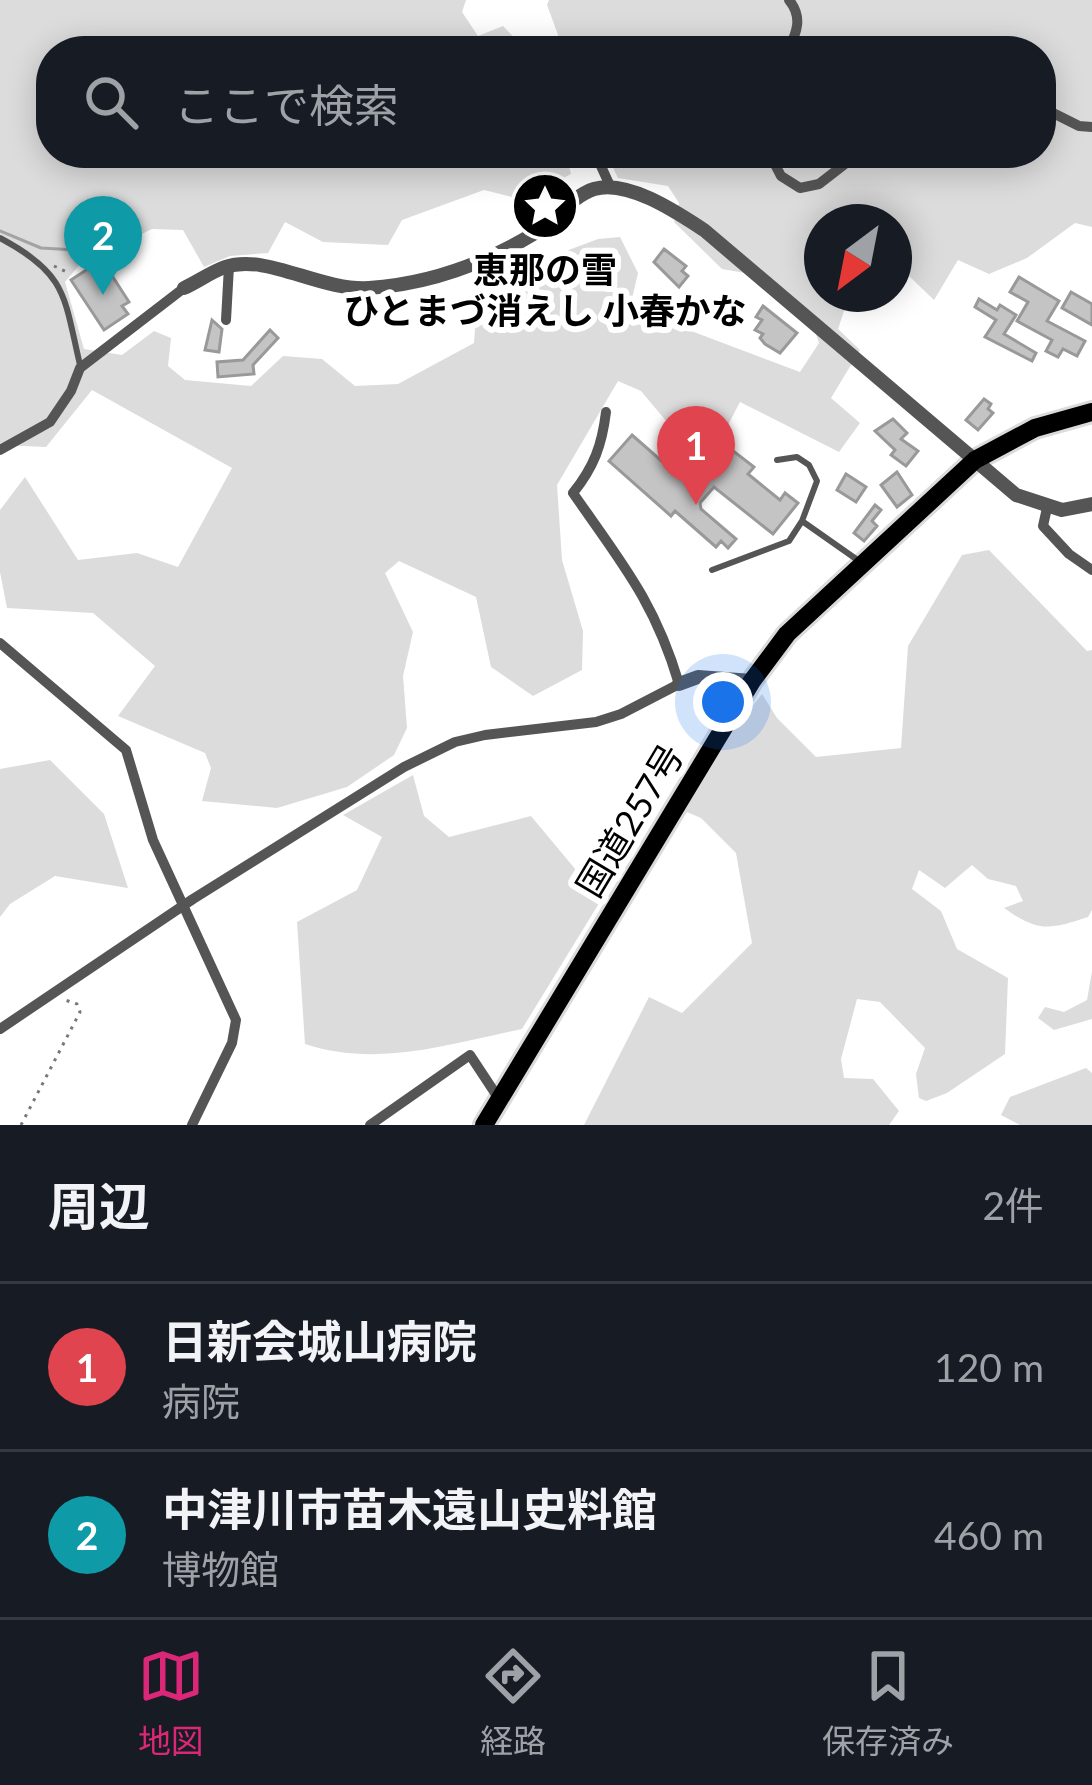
<!DOCTYPE html>
<html lang="ja">
<meta charset="utf-8">
<style>
body{margin:0;font-family:Lato,"Noto Sans JP",sans-serif;background:#242831;color:#f1f3f6}
.compass{position:absolute;left:804px;top:204px;width:108px;height:108px;border-radius:50%;background:#171b24;box-shadow:0 6px 30px #0003;rotate:212deg}
.you{position:absolute;left:723px;top:702px;width:42px;height:42px;margin:-30px;border:9px solid #fff;border-radius:50%;background:#1a73e8;box-shadow:0 0 0 18px #1a73e833}
.badge{display:grid;place-items:center;width:78px;height:78px;border-radius:50%;background:#db2777;color:#fff;font-size:39px;font-weight:700}
.pin{position:absolute;translate:-50% -99px;filter:drop-shadow(0 3px 6px #0008)}
.pin::after{content:'';position:absolute;top:63px;width:42px;height:36px;background:inherit;clip-path:polygon(0 0,100% 0,50% 100%)}
.list{margin:0;padding:0;list-style:none}
h2{display:flex;justify-content:space-between;align-items:center;height:156px;margin:0;padding:0 48px;font-size:51px}
h2 small{font-size:39px;font-weight:400;color:#9ea1a6}
.list li{display:grid;grid-template-columns:78px 1fr auto;gap:36px;align-items:center;box-sizing:border-box;height:168px;padding:0 48px;border-top:3px solid #363941}
.list b{display:block;font-size:45px;white-space:nowrap}
.list p{margin:0;font-size:39px;white-space:nowrap;color:#9ea1a6}
.list em{font-size:39px;font-style:normal;color:#9ea1a6}
.icon{flex:none;width:66px;height:66px;fill:none;stroke:currentColor;stroke-width:2;stroke-linecap:round;stroke-linejoin:round}
.map{position:relative;flex:none;width:1092px;height:1125px;overflow:hidden}
.search{position:absolute;background:#171b24;box-shadow:0 6px 30px #0003;left:36px;right:36px;top:36px;height:132px;display:flex;align-items:center;gap:30px;box-sizing:border-box;padding:0 42px;border-radius:48px;color:#9ea1a6;font-size:45px}
.sheet{height:492px;background:#171b24}
nav{display:flex;justify-content:space-around;align-items:center;box-sizing:border-box;height:168px;border-top:3px solid #363941;background:#171b24;font-size:33px;color:#9ea1a6}
nav a{display:grid;justify-items:center;gap:6px}
nav .on{color:#db2777}
.map>svg:first-child{display:block}
.green{fill:#dcdcdc}
.lines{fill:none;stroke-linecap:round;stroke-linejoin:round}
.stream{stroke:#a3a3a3;stroke-width:3}
.building{fill:#c4c4c4;stroke:#999;stroke-width:3}
.trunk-casing{stroke:#dbdbdb;stroke-width:24}
.path{stroke:#777;stroke-width:3;stroke-dasharray:3 6;stroke-linecap:butt}
.service{stroke:#555;stroke-width:6}
.minor{stroke:#555;stroke-width:10}
.tertiary{stroke:#555;stroke-width:14}
.trunk{stroke:#000;stroke-width:18}
.labels{text-anchor:middle;dominant-baseline:central;stroke-width:12;stroke-linejoin:round;paint-order:stroke}
.poi-label{font-size:36px;font-weight:bold;fill:#000;stroke:#fff}
.street-label{font-size:36px;fill:#000;stroke:#fff}
</style>
<div class="map">
<svg width="1092" height="1125" viewBox="0 0 1092 1125">
<rect width="100%" height="100%" fill="#fff"/>
<path class="green" d="M0 0H466L462 12 478 36 503 26 527 51H51V153H530L569 166 571 174 524 200 484 190 402 220 388 245 323 242 285 222 268 253 230 256 204 267 183 230 152 229 81 263 65 282 84 349 122 355 154 331 171 338 168 366 185 380 251 386 283 356 322 359 355 386 398 384 474 343 478 284 598 239 620 237 638 273 631 303 686 329 800 372 819 343 808 310 769 277 722 269 674 222 679 203 668 186 618 178 606 153H1041V51H620L617 47 564 51 547 5 549 0H1092V227L1075 223 1027 258 989 274 958 260 934 300 908 275 894 274V222H822V294H864L844 311 838 329 860 350 831 398 860 423 839 452 740 402 728 425 672 428 641 391 618 381 557 485 562 560 583 631 582 670 533 696 491 667 476 597 399 561 385 573 413 632 403 676 407 728 394 755 347 787 277 808 202 801 211 768 205 753 118 716 155 666 93 613 7 608 0 572V510L25 477 78 560 137 553 178 567 232 468 92 390 46 447 0 445Z
M989 550 1087 651 1092 650V910L1088 917C1049 930 1038 932 1004 908L1023 901 1016 886 988 879 972 865 945 888 919 870 912 889 941 911 957 949 1008 978 1005 1054 947 1093 926 1101 919 1098 916 1074 925 1048 880 1002 857 999 841 1059 844 1078 873 1079 899 1111 889 1125H584L649 997 682 1013 752 943 736 853 701 818 682 810 721 745 762 694 777 718 816 757 901 748 908 646 962 555Z
M50 760 104 814 128 888 55 876 10 904 0 917V769Z
M413 775 424 816 449 837 531 816 601 900 522 1029C449 1044 378 1068 305 1044L297 922 357 890 382 837 343 815Z
M1092 971V1019L1054 1030 1038 1018 1045 1007 1064 1012 1087 1000Z
M1086 1068 1092 1073V1125H1020L1001 1115 1010 1097Z"/>
<g class="lines">
<path class="stream" d="M0 231 41 248 93 251"/>
</g>
<path class="building" d="M664 249 686 266 682 271 688 276 679 287 654 262Z
M94 265 100 273 107 268 129 302 122 306 128 314 104 330 71 280Z
M1019 277 1059 301 1047 321 1085 341 1077 356 1063 349 1058 357 1046 351 1052 340 1017 321 1028 302 1010 292Z
M1071 292 1092 304V325L1062 308Z
M979 299 997 310 1000 305 1016 315 1004 334 1036 353 1032 361 985 337 996 320 975 307Z
M763 306 797 333 780 353 765 344 760 338 763 334 755 330 762 320 756 317Z
M212 320 222 329 219 352 205 350Z
M270 330 278 338 253 365 254 374 218 377 217 362 243 360Z
M984 399 991 404 988 409 993 413 978 430 966 420Z
M893 419 907 433 901 439 918 451 906 466 891 455 895 450 875 431Z
M632 435 673 471 696 441 722 462 732 450 754 467 748 474 780 500 785 493 798 503 773 534 714 487 700 503 701 509 736 539 728 548 721 541 716 547 675 511 671 516 609 461Z
M897 472 912 495 897 507 881 485Z
M846 474 866 487 856 502 837 490Z
M875 505 881 510 872 521 877 526 864 541 854 533Z"/>
<g class="lines">
<g class="trunk-casing">
<path id="trunk" d="M484 1125 752 681 787 634 975 460 1035 428 1092 412"/>
</g>
<path class="path" d="M54 266 67 272
M21 1125 80 1012 77 1004 65 1000"/>
<path class="service" d="M0 238C68 274 64 297 80 365
M777 460 797 457 809 465 817 481 802 521
M712 570 789 541 802 521 859 561"/>
<path class="minor" d="M788 51C797 32 803 17 789 0
M1041 107 1079 126 1092 127
M595 153 611 188
M769 153 781 176 800 188 819 184 859 153
M226 320 229 266
M0 450 50 422 71 391 80 368 184 288
M1047 508 1043 526 1069 554 1092 570
M0 643 126 750 153 840 236 1020 232 1043 192 1125
M0 1029 193 899 404 767 455 742 485 735 596 722 621 714 679 684C655 602 621 562 573 493 594 467 602 445 606 412
M370 1125 470 1055 499 1099"/>
<path class="tertiary" d="M184 288C197 282 211 272 225 267 267 253 319 291 369 288 429 284 484 264 535 233 555 221 572 196 594 189 628 179 678 213 704 230L1016 495 1062 510 1092 504
M679 684 698 677 752 681"/>
<use href="#trunk" class="trunk"/>
</g>
<defs>
<g id="sight-disc" transform="scale(3.45)"><circle r="9.5" fill="#000" stroke="#fff"/><path d="M0-6L1.8-2.2L6-1.7L2.9 1.2L3.7 5.4L0 3.3L-3.7 5.4L-2.9 1.2L-6-1.7L-1.8-2.2Z" fill="#fff"/></g>
</defs>
<g fill-rule="evenodd">
<use href="#sight-disc" x="545" y="206"/>
</g>
<g class="labels">
<g class="poi-label">
<text x="545" y="269">恵那の雪<tspan x="545" dy="41">ひとまづ消えし 小春かな</tspan></text>
</g>
<g class="street-label">
<text transform="translate(629 820) rotate(-59)">国道257号</text>
</g>
</g>
</svg>
<svg class="compass" viewBox="-18 -18 36 36"><path d="M0-13l5 13h-10z" fill="#e53935"/><path d="M0 13l5-13h-10z" fill="#9ea1a6"/></svg>
<div class="you"></div>
<div class="pin badge" style="left:696px;top:505px;background:#e0444e">1</div>
<div class="pin badge" style="left:103px;top:295px;background:#0f9aa8">2</div>
<div class="search"><svg class="icon" aria-label="search" viewBox="0 0 24 24"><circle cx="10" cy="10" r="6"/><path d="M15 15l6 6"/></svg>ここで検索</div>
</div>
<section class="sheet">
<h2>周辺<small>2件</small></h2>
<ul class="list">
<li><span class="badge" style="background:#e0444e">1</span><div><b>日新会城山病院</b><p>病院</p></div><em>120 m</em></li>
<li><span class="badge" style="background:#0f9aa8">2</span><div><b>中津川市苗木遠山史料館</b><p>博物館</p></div><em>460 m</em></li>
</ul>
</section>
<nav>
<a class="on"><svg class="icon" aria-label="map" viewBox="0 0 24 24"><path d="M3 6l6-2 6 2 6-2v14l-6 2-6-2-6 2zM9 4v14M15 6v14"/></svg>地図</a>
<a><svg class="icon" aria-label="directions" viewBox="0 0 24 24"><path d="M12 3l9 9-9 9-9-9zM9 14v-3h6M13 9l2 2-2 2"/></svg>経路</a>
<a><svg class="icon" aria-label="saved" viewBox="0 0 24 24"><path d="M7 4h10v16l-5-4-5 4z"/></svg>保存済み</a>
</nav>
